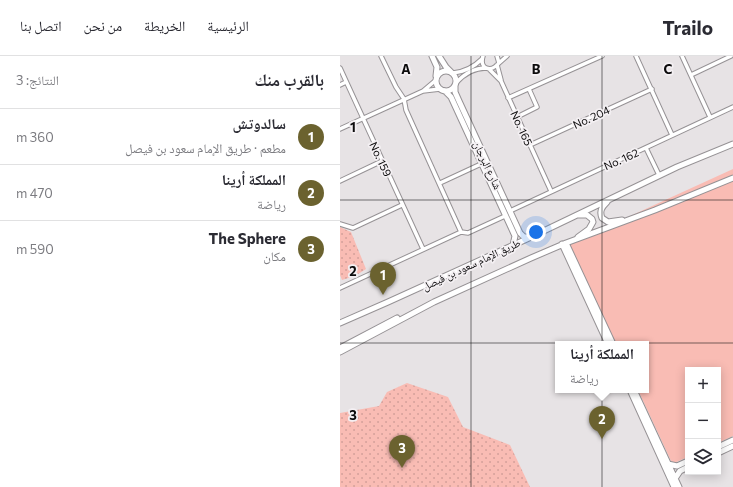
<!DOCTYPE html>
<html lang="ar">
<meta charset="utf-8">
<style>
body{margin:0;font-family:Commissioner,"Noto Naskh Arabic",sans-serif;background:#f2f2f3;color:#2b2b33;direction:rtl}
.controls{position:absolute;right:12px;bottom:12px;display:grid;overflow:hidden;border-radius:0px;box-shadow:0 2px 10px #0003}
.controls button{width:36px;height:36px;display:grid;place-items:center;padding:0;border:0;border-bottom:1px solid #e1e1e2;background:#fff;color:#2b2b33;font:20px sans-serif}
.you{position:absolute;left:196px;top:176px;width:14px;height:14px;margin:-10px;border:3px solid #fff;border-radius:50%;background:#1a73e8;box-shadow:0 0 0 6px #1a73e833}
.badge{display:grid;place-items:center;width:26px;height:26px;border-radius:50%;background:#6b622f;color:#fff;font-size:13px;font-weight:700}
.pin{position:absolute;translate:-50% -33px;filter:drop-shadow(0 1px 2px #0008)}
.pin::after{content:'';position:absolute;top:21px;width:14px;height:12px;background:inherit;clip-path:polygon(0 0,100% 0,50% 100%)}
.popup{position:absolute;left:215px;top:285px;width:94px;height:52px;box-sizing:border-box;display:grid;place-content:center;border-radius:0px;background:#fff;filter:drop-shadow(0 1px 3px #0005);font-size:13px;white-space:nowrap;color:#7c7c81}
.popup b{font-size:15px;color:#2b2b33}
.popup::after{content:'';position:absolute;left:50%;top:100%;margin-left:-8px;border:8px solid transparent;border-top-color:#fff}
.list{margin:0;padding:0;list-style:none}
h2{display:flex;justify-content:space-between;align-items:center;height:52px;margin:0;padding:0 16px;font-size:17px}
h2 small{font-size:13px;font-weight:400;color:#7c7c81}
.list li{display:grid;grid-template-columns:26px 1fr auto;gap:12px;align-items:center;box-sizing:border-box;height:56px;padding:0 16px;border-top:1px solid #e1e1e2}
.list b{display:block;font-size:15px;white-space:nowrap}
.list p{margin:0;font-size:13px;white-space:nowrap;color:#7c7c81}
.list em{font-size:13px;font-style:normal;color:#7c7c81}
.icon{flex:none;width:22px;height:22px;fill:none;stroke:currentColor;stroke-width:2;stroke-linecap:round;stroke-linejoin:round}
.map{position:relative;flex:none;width:393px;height:431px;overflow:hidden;direction:ltr}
header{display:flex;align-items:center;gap:24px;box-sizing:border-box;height:56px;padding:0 20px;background:#fff;border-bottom:1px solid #e1e1e2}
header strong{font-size:19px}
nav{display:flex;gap:22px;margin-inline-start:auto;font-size:14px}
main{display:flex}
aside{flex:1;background:#fff}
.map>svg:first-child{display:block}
.grass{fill:#f9bcb4}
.park{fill:url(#park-dots)}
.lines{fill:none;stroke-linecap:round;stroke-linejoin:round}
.street-casing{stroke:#969295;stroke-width:5.5}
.secondary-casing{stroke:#969295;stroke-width:7}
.street{stroke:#fff;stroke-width:3.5}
.secondary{stroke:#fff;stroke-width:5}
.grid{fill:none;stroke:#0c0b0c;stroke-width:1;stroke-opacity:0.55}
.labels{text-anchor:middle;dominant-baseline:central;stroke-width:3.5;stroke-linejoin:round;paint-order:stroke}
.street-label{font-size:11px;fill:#0c0b0c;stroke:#f4f0f3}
.grid-label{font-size:13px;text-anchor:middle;font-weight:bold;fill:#0c0b0c;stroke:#f4f0f3;stroke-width:3.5;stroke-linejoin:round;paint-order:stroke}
</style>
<header>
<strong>Trailo</strong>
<nav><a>الرئيسية</a><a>الخريطة</a><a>من نحن</a><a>اتصل بنا</a></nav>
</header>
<main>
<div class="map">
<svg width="393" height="431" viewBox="0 0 393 431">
<defs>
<pattern id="park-dots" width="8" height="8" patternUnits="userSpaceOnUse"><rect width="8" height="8" fill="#f9bcb4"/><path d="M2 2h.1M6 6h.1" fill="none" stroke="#d4a09a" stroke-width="1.8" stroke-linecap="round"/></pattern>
</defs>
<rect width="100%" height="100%" fill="#e7e3e5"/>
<path class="grass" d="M393 113V380L378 387V314H348V401L334 407 331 405 298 334H306V288H276L229 188Z"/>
<path class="park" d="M0 171 11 176 26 213 15 220 2 224 0 219Z
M67 327 108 341 123 371 170 389 190 431H0V357L39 350 47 336Z"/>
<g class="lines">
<g class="street-casing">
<path id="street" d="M41 0 56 31 64 43 66 54 121 176
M143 0C139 13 151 17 159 7L157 0
M296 0 332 79
M342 0 370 61
M159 7 167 0
M157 9 161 24
M0 12 83 193
M149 13 161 25 211 135
M113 17C124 16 134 11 142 3
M351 19 391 0
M96 24 83 35 100 33
M116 27C124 18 135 12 146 12
M0 29 6 26
M168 42 262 0
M177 61 197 51 189 33
M0 73 83 35
M190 89 312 33
M306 92 319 119
M0 125 42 105
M100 127 141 108
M170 155 393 51
M0 168 13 172 62 149
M0 232 121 176 128 177 165 160"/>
</g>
<g class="secondary-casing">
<path id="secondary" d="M92 0 97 11 96 20
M99 0 106 11 111 16
M96 25a10 10 0 1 1 20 0a10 10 0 1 1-20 0Z
M115 29V36L119 45 180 177 184 181H188
M105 35 111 41 175 180 173 189
M267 146C262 151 259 155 262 162L268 166 282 164
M238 181 249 173 253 166 252 163 247 159H239
M226 187 273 288
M222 188 268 288
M0 267 48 246 189 182 337 111 393 88
M0 292 57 262
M0 296 94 246 191 202 226 187 315 154 393 122
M290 334 334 431
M294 334 339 431
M378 391 393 384
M378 397 393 390
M328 408 337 410 348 405
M334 424 340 415 348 411"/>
</g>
<use href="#street" class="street"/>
<use href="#secondary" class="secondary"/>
</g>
<path class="grid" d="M131 0V431M262 0V431M0 144H393M0 287H393"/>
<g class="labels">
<g class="street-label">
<text transform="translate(251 61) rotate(-25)">No. 204</text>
<text transform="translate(182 72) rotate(65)">No. 165</text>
<text transform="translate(41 103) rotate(65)">No. 159</text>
<text transform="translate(281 103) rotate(-24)">No. 162</text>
<text transform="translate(148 109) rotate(65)">شارع البرجان</text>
<text transform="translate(131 208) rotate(-25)">طريق الإمام سعود بن فيصل</text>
</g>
</g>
<g class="grid-label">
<text x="66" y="18">A</text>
<text x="196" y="18">B</text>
<text x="328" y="18">C</text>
<text x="13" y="76">1</text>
<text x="13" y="220">2</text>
<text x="13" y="364">3</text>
</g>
</svg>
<div class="controls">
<button>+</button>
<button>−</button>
<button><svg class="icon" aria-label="layers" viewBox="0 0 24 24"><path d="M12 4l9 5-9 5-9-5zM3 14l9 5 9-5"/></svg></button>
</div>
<div class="you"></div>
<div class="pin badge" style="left:43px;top:239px">1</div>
<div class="pin badge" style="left:262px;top:383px">2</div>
<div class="popup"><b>المملكة أرينا</b>رياضة</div>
<div class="pin badge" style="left:62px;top:412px">3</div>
</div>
<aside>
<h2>بالقرب منك<small>النتائج: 3</small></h2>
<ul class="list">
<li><span class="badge">1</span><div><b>سالدوتش</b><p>مطعم · طريق الإمام سعود بن فيصل</p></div><em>360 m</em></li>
<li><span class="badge">2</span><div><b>المملكة أرينا</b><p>رياضة</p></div><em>470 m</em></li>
<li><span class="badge">3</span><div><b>The Sphere</b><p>مكان</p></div><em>590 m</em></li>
</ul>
</aside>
</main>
